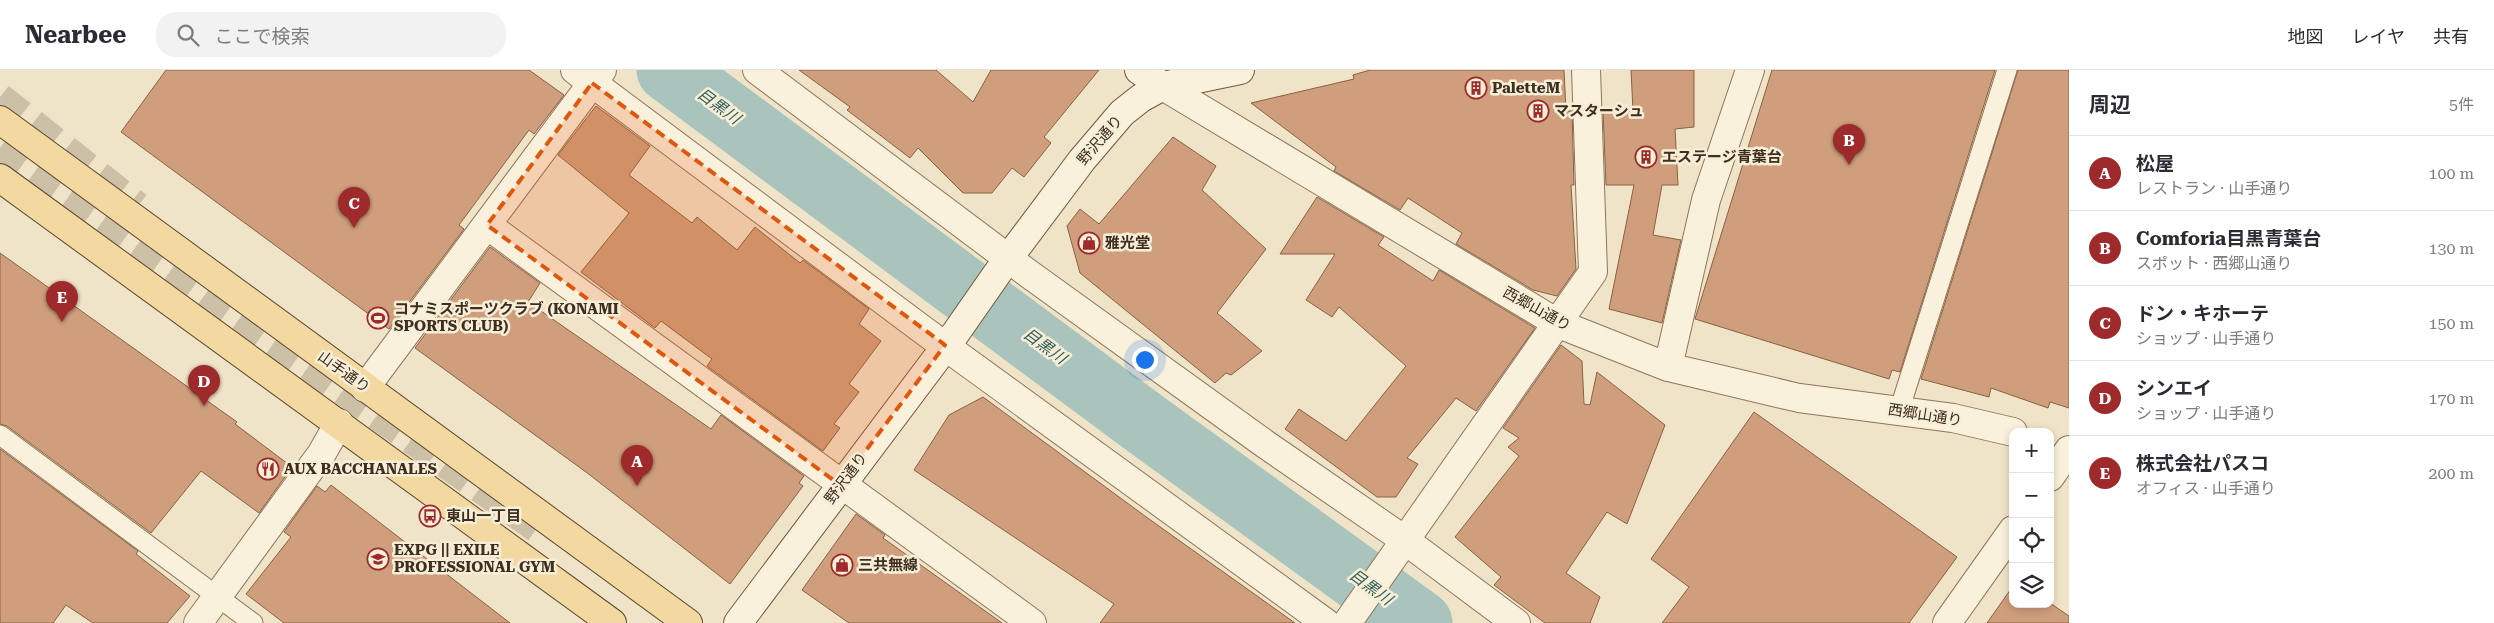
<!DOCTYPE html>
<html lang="ja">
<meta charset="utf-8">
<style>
body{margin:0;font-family:"Roboto Serif","Noto Sans JP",serif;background:#f2f2f3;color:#2b2b33}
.controls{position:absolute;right:15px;bottom:15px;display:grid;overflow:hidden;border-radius:10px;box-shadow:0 2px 8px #0003}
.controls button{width:45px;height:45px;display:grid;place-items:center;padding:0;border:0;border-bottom:1px solid #e1e1e2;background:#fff;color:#2b2b33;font:25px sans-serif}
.you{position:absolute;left:1144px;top:289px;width:18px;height:18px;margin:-12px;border:4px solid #fff;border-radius:50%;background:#1a73e8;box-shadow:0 0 0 8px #1a73e833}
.badge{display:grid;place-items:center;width:32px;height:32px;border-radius:50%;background:#9e2a2b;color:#fff;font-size:16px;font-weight:700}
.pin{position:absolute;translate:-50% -41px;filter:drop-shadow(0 1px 2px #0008)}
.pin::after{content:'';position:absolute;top:26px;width:18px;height:15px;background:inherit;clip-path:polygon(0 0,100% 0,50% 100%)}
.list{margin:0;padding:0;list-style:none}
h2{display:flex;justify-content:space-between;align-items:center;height:65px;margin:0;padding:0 20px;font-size:21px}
h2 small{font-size:16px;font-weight:400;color:#7c7c81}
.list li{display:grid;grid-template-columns:32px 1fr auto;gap:15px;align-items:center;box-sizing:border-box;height:75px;padding:0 20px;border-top:1px solid #e1e1e2}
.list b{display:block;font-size:19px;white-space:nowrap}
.list p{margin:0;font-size:16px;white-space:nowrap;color:#7c7c81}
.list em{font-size:16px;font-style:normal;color:#7c7c81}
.icon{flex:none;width:28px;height:28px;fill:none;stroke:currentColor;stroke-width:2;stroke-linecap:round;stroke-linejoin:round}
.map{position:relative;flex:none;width:2069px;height:553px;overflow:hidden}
header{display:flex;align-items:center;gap:30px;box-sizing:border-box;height:70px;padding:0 25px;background:#fff;border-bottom:1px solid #e1e1e2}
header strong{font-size:24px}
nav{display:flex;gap:28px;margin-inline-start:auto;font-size:18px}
.search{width:350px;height:45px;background:#f2f2f3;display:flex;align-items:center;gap:12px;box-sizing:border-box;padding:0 18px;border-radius:20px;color:#7c7c81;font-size:19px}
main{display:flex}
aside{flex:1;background:#fff}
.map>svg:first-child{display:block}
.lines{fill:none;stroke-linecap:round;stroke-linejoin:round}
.river{stroke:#a9c4bc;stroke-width:65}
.building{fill:#cf9f7d;stroke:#8d5f41}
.highway-tunnel{stroke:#ccc0a6;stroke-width:28;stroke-dasharray:28 14;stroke-linecap:butt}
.lane-casing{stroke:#8d765c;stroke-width:21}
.street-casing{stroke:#8d765c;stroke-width:30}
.secondary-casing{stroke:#6f573f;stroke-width:30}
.primary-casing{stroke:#5b4430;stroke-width:30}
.lane{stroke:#faf1dc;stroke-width:19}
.street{stroke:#faf1dc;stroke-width:28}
.secondary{stroke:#faf1dc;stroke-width:28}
.primary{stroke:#f3d9a0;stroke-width:28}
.marked{fill:#df570d;fill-opacity:0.2;stroke:#df570d;stroke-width:4;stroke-dasharray:10 6;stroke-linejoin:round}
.labels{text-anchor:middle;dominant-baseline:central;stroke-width:5;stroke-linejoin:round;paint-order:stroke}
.poi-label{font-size:15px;font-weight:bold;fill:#3d2e20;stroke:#f7eed8;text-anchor:start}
.street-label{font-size:15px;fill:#3d2e20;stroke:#f7eed8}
.water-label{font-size:16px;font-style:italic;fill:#2f5d5a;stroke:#f7eed8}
</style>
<header>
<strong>Nearbee</strong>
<div class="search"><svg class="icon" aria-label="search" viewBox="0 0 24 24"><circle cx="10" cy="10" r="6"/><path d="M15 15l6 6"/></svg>ここで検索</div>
<nav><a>地図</a><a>レイヤ</a><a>共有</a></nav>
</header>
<main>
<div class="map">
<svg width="2069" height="553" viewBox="0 0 2069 553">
<rect width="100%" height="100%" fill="#f0e4c8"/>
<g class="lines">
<path class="river" d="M669 0 1147 355 1420 553"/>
</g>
<path class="building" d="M166 0H529L564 25 534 64 529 60 459 155 464 159 389 259 121 62Z
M799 0H936L973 32 991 0H1099L1044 67 1051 73 1024 107 1012 98 992 123H963L918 78 910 88 847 40 850 37Z
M1370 0H1564L1566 41H1572L1574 115H1571L1576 199 1557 226 1533 220 1456 174 1462 163 1408 128 1400 140 1334 101 1336 97 1251 33 1354 9 1353 5Z
M1631 0H1694V57L1675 59 1678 115H1662L1653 165 1681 170 1662 253 1609 239 1634 115H1606L1603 41H1633Z
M1772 0H1995L1900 302 1892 300 1889 309 1695 249Z
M2018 0H2069V338L2050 332 2048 338 1991 318 1989 327 1921 309Z
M596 36 650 76 629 105 692 153 697 147 737 180 755 157 800 193 803 190 869 239 859 254 881 271 849 314 859 322 834 354 840 358 823 381 707 296 712 289 661 251 655 258 581 202 629 143 558 85Z
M1173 67 1216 96 1202 120 1266 179 1217 243 1262 281 1231 305 1226 303 1215 313 1080 203 1067 156 1080 139 1099 154Z
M1317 127 1384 167 1378 175 1433 211 1439 200 1535 258 1476 341 1456 328 1407 388 1418 394 1396 427H1377L1285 359 1299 339 1346 371 1406 296 1339 237 1332 247 1306 230 1335 184H1280Z
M490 177 540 213 528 232 711 359 721 345 804 406 799 413 803 416 730 514 586 402 415 278Z
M0 183 237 352 235 354 292 397 259 443 201 401 151 463 7 356 0 354Z
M1561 275 1582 291 1584 334 1590 335 1597 302 1665 355 1627 454 1607 442 1566 503 1600 527 1590 553H1545L1494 515 1501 507 1455 467 1519 386 1508 377 1519 368 1503 358Z
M983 327 1149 449 1295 553H1100L1114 534 914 400 949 345Z
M1754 342 1957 487 1909 553H1662L1689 517 1651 489Z
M0 379 138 481 136 484 190 526 167 553H93L66 535 53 553H0Z
M331 415 510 553H284L246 524 291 467 284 462 317 416 325 422Z
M856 444 885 465 883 468 1002 553H849L802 520Z
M2013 516V534L2050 533 2069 546V553H1987Z"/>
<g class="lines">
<path class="highway-tunnel" d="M0 27 138 136
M0 78 538 460"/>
<g class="lane-casing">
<path id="lane" d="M1899 341 2007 0
M0 365 253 553"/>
</g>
<g class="street-casing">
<path id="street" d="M575 0 923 260 1326 553
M757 0 1029 204 1265 374 1406 471 1516 553
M1163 16 1559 254 1668 297 1799 328 1953 348 2013 362
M487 155 1032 553
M1668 297 1706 130 1750 0
M365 318 602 0
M2050 407 2069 380
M198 553 322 383 339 353
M1347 553 1593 202 1586 0
M1947 553 2013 460"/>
</g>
<g class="secondary-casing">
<path id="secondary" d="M1139 0 1163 16
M738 553 955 264 1001 198 1082 90 1122 43 1141 28 1163 16 1240 0"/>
</g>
<g class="primary-casing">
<path id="primary" d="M0 50 688 553
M0 108 612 553"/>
</g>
<use href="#lane" class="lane"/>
<use href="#street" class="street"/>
<use href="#secondary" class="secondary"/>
<use href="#primary" class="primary"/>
</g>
<path class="marked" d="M592 13 945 275 840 415 487 155Z"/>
<defs>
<g id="building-ring" transform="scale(1.125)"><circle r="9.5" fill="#f7eed8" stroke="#9e2a2b" stroke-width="1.5"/><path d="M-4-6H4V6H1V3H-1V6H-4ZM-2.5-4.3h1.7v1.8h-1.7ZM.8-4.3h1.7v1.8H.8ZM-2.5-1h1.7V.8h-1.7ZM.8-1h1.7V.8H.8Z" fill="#9e2a2b"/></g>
<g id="shop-ring" transform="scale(1.125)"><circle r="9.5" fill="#f7eed8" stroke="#9e2a2b" stroke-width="1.5"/><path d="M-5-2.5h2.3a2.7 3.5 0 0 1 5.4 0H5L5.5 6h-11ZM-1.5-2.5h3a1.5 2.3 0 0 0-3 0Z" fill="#9e2a2b"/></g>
<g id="stadium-ring" transform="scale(1.125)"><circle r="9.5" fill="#f7eed8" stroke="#9e2a2b" stroke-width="1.5"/><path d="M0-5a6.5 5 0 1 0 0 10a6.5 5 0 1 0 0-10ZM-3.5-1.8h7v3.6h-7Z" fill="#9e2a2b"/></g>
<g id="restaurant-ring" transform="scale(1.125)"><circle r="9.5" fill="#f7eed8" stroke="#9e2a2b" stroke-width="1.5"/><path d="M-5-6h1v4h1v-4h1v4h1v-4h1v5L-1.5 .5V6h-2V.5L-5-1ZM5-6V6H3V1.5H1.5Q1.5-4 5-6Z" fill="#9e2a2b"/></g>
<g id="bus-ring" transform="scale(1.125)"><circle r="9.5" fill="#f7eed8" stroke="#9e2a2b" stroke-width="1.5"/><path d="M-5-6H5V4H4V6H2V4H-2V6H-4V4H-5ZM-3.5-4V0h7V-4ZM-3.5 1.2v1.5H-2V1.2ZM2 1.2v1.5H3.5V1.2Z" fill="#9e2a2b"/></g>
<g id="school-ring" transform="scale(1.125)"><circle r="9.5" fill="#f7eed8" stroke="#9e2a2b" stroke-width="1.5"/><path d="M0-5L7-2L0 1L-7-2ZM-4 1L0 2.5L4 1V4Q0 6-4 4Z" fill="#9e2a2b"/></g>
</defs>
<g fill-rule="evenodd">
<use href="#building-ring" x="1476" y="18"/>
<use href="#building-ring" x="1538" y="41"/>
<use href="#building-ring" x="1646" y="87"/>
<use href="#shop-ring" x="1089" y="173"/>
<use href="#stadium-ring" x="378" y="248"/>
<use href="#restaurant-ring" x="268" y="399"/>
<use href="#bus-ring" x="430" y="446"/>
<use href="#school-ring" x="378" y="489"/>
<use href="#shop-ring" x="842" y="495"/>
</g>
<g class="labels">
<g class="poi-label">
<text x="1492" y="18">PaletteM</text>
<text x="1554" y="41">マスターシュ</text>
<text x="1662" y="87">エステージ青葉台</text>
<text x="1105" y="173">雅光堂</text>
<text x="394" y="239">コナミスポーツクラブ (KONAMI<tspan x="394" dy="17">SPORTS CLUB)</tspan></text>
<text x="284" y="399">AUX BACCHANALES</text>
<text x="446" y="446">東山一丁目</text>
<text x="394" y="480">EXPG || EXILE<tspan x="394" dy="17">PROFESSIONAL GYM</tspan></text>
<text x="858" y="495">三共無線</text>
</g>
<g class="street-label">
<text transform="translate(1100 70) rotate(-49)">野沢通り</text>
<text transform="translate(1537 239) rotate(29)">西郷山通り</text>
<text transform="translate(344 302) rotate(36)">山手通り</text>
<text transform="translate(1925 345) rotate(9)">西郷山通り</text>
<text transform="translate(846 408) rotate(-53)">野沢通り</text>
</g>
<g class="water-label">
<text transform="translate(719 36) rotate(36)">目黒川</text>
<text transform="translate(1045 276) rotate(36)">目黒川</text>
<text transform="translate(1371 517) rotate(36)">目黒川</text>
</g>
</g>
</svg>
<div class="controls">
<button>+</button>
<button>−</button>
<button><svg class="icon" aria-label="locate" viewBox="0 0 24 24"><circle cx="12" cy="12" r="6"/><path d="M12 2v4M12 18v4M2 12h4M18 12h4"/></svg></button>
<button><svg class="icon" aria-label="layers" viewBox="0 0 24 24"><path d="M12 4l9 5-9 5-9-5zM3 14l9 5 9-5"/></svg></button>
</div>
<div class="you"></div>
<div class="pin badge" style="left:637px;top:416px">A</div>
<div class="pin badge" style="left:1849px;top:95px">B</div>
<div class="pin badge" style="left:354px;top:158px">C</div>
<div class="pin badge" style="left:204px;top:336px">D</div>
<div class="pin badge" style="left:62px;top:252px">E</div>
</div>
<aside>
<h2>周辺<small>5件</small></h2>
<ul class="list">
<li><span class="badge">A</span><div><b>松屋</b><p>レストラン · 山手通り</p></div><em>100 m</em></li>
<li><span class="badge">B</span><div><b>Comforia目黒青葉台</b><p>スポット · 西郷山通り</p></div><em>130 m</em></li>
<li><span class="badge">C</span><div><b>ドン・キホーテ</b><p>ショップ · 山手通り</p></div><em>150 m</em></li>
<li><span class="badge">D</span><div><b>シンエイ</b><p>ショップ · 山手通り</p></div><em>170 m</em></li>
<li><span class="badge">E</span><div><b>株式会社パスコ</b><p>オフィス · 山手通り</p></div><em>200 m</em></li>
</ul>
</aside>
</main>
